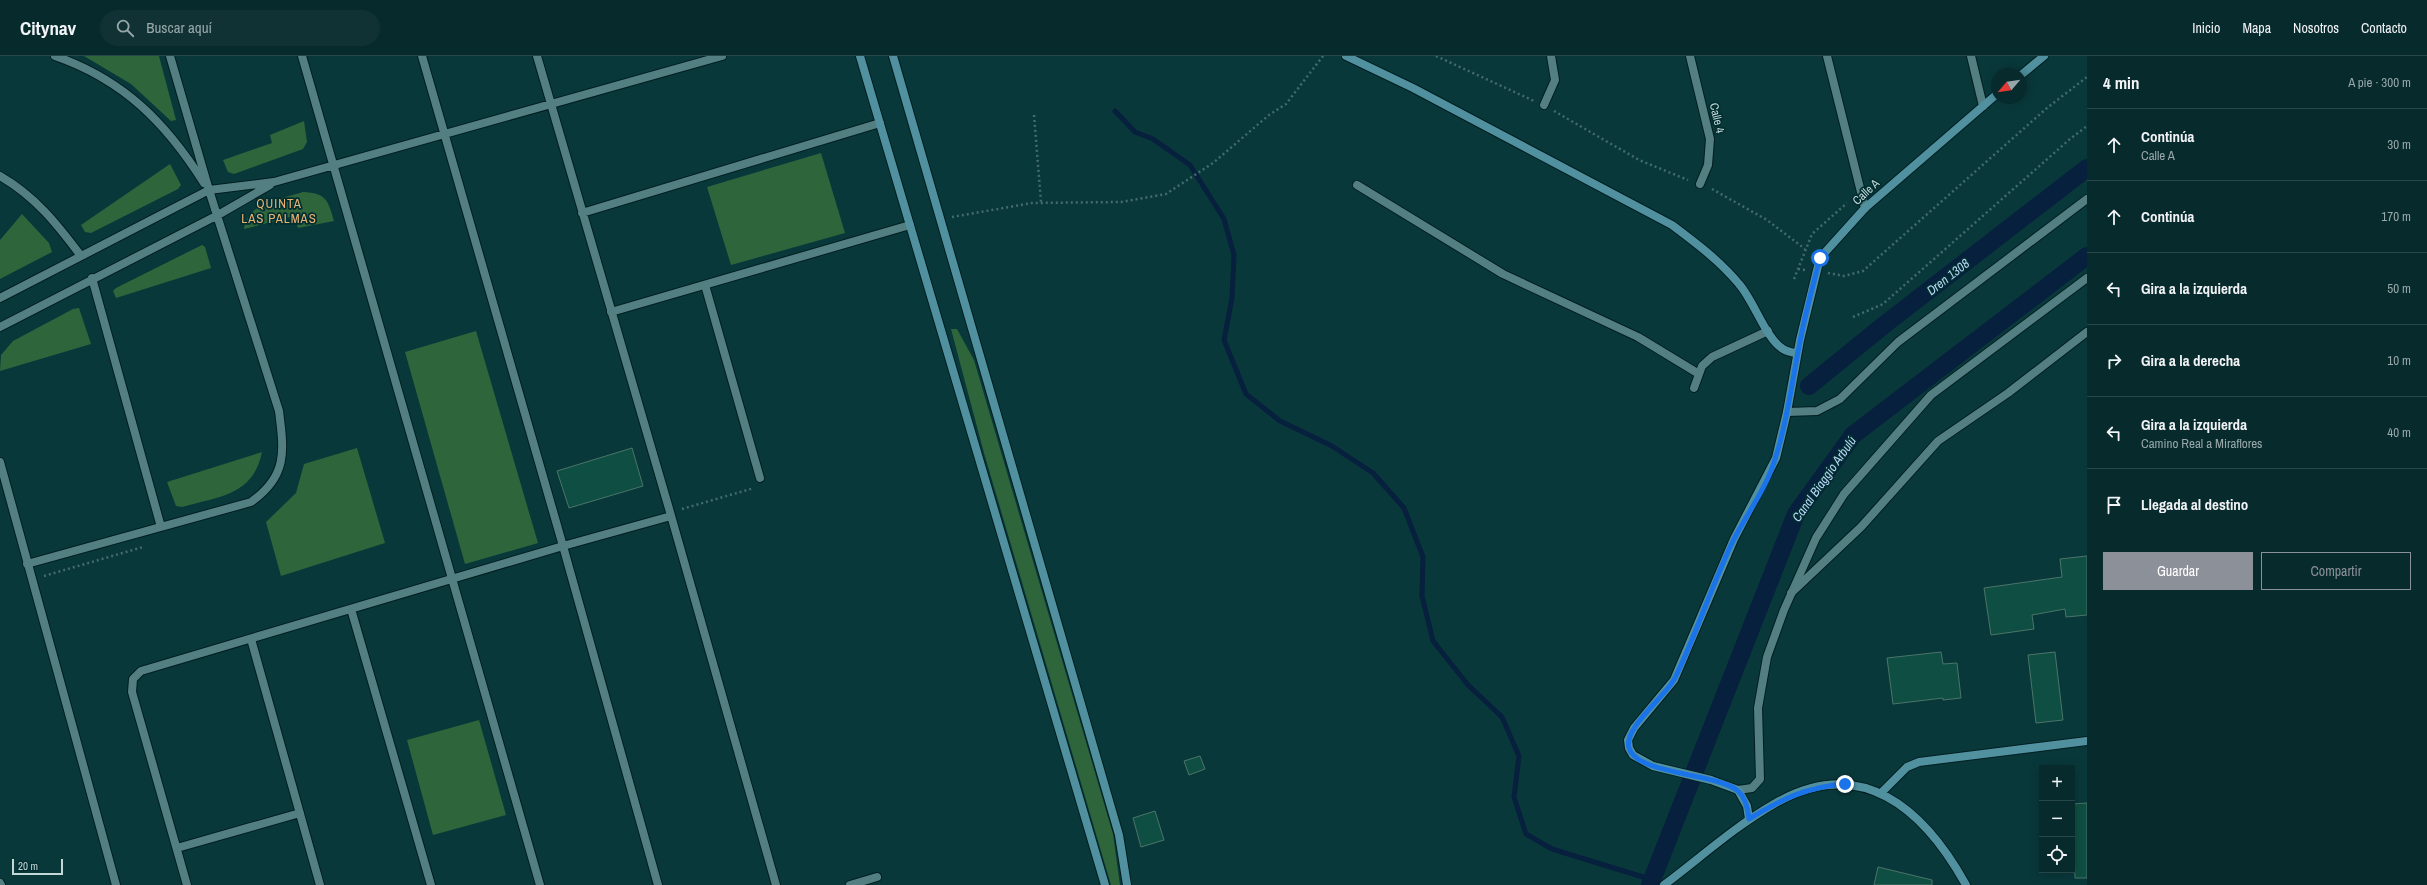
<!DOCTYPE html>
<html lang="es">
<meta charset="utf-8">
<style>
body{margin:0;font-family:"Archivo Narrow",sans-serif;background:#103234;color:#f1f3f6}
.controls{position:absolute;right:12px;bottom:12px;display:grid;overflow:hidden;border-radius:0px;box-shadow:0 2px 10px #0003}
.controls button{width:36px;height:36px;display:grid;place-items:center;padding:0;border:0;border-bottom:1px solid #284648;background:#072a2c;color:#f1f3f6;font:20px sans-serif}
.compass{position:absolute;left:1991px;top:12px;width:36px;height:36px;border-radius:50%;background:#072a2c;box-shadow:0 2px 10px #0003;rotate:241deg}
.scale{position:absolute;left:12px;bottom:10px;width:51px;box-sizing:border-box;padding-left:4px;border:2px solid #c1d7d8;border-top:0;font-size:11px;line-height:14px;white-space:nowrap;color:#c1d7d8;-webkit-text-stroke:3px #002e31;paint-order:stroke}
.stop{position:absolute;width:12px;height:12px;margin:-9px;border:3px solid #1a73e8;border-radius:50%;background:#fff}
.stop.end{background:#1a73e8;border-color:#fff;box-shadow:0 1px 4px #0008}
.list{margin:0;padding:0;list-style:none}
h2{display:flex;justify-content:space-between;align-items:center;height:52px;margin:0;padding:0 16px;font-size:17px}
h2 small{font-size:13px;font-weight:400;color:#98a7a9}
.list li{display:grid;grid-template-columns:26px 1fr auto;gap:12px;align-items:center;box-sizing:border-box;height:72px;padding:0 16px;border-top:1px solid #284648}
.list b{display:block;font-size:15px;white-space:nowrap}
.list p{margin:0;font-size:13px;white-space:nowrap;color:#98a7a9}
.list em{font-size:13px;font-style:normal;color:#98a7a9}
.actions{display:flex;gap:8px;padding:12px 16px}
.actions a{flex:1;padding:9px 0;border:1px solid #8c9099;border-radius:0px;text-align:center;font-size:14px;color:#8c9099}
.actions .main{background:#8c9099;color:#fff}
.icon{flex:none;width:22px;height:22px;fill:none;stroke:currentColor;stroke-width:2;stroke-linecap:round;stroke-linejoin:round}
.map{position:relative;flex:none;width:2087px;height:829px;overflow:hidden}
header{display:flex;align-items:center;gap:24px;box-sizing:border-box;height:56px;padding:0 20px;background:#072a2c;border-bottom:1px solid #284648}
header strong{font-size:19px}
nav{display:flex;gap:22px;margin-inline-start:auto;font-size:14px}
.search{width:280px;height:36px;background:#103234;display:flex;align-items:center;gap:10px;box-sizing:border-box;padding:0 14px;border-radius:22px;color:#98a7a9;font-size:15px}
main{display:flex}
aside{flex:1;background:#072a2c}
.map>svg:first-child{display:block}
.green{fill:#2f653b}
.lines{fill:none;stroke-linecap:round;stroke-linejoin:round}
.stream{stroke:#06203e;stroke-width:5}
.canal{stroke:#06203e;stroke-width:18}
.building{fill:#0f4e42;stroke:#4c7469}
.lane-casing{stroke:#001e20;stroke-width:10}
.street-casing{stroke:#001e20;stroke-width:10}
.secondary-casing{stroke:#001e20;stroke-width:10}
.path{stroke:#446b6d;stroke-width:2.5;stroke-dasharray:2 3;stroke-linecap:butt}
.lane{stroke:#537f82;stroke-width:8}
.street{stroke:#537f82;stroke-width:8}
.secondary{stroke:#50909f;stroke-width:8}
.route{stroke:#1a73e8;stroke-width:5}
.labels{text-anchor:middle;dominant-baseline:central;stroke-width:3.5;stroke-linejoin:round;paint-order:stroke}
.street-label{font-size:12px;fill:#c1d7d8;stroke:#002e31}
.neighbourhood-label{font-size:13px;letter-spacing:1px;fill:#e8b475;stroke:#002e31}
.water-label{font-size:13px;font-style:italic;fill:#b8d3f5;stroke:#002e31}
</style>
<header>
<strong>Citynav</strong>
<div class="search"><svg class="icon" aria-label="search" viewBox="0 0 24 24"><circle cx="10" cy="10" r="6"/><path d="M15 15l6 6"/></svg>Buscar aquí</div>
<nav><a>Inicio</a><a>Mapa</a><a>Nosotros</a><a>Contacto</a></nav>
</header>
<main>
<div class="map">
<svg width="2087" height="829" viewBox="0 0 2087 829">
<rect width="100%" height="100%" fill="#09383b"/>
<path class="green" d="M84 0H159L176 64 171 65 131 28Z
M304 65 307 86 303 93 234 118 228 116 223 104 272 87 270 79Z
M821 97 845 177 731 209 707 131Z
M170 108 181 129 178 133 91 177 85 176 81 169Z
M303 136C326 137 328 144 334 165L298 172 294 160 244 173C247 146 282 143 303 136Z
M22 158 49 187 52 196 0 223V184Z
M202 189 205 191 211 212 116 242 113 235 116 232Z
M79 252 91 288 0 315 1 299 13 285 73 253Z
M951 273H957L974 304 1113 778 1120 829H1111L984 397Z
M476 275 538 487 465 508 405 296Z
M357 392 385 487 281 520 266 466 296 437 304 408Z
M262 396C253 440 219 440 182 451L176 450 167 426Z
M479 664 506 759 433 779 407 684Z"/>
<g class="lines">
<path class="stream" d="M1115 55 1135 76 1153 83 1190 109 1224 163 1234 199 1232 242 1224 284 1246 338 1280 365 1332 390 1373 417 1404 452 1423 501 1422 540 1433 585 1468 629 1502 661 1519 700 1514 741 1526 778 1552 793 1656 825"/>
<path class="canal" d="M1809 330 1884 269 2087 112
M1650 829 1796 458 1853 379 2087 200"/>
</g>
<path class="building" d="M632 392 643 430 569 452 557 415Z
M2087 500V559L2066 561 2065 553 2032 559 2034 573 1991 579 1984 532 2062 521 2060 503Z
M1941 596 1943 608 1957 607 1961 642 1943 644V642L1893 648 1887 602Z
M2055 596 2063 664 2036 667 2028 599Z
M1200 700 1205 713 1189 719 1184 705Z
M2087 747V822H2075L2072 748Z
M1155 755 1164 784 1141 791 1133 762Z
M1878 811 1932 824V829H1874Z"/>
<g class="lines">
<g class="lane-casing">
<path id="lane" d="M1738 734 1752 732 1760 723 1758 652 1767 601 1784 554 1816 482 1844 438 1931 339 2087 222"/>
</g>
<g class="street-casing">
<path id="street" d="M55 0C124 24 166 67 204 127
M302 0 540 829
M422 0 563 490 658 829
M537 0 670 456 776 829
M1690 0 1710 83 1708 109 1700 128
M1827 0 1865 152
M1971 0 1983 50
M1544 49 1555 24 1551 0
M0 120C35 140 57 168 81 200
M1357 129 1503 218 1638 281 1699 318
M582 157 880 67
M92 222 161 471
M705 229 760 422
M0 242 209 134 274 126 722 0
M611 256 910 169
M0 271 218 159 270 129
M1694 332 1702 310 1712 301 1768 275
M1787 356 1817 355 1840 343 1898 286 2087 143
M0 406 116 829
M27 508 251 446C288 420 284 395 279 355L209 134 170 0
M1791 537 1861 471 1938 385 2008 337 2087 276
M351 553 431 829
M251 583 320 829
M177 792 300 757
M0 827 1 829
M187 829 132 636 133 623 141 615 563 490 671 460
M850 829 877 821"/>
</g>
<g class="secondary-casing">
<path id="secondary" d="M860 0 1105 829
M893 0 1119 779 1127 829
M1346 0 1413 32 1672 169C1696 187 1720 205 1739 228 1754 245 1766 283 1783 293 1787 296 1793 296 1797 298
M2021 19 2044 0
M1881 737 1907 711 1919 706 2087 685
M1749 763 1747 750 1738 734 1711 724 1653 710 1633 699 1629 692 1628 684 1634 672 1674 624 1734 483 1776 402 1787 356 1800 284 1820 202 1865 152 1997 38
M1664 829C1700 802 1734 771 1774 748 1861 697 1924 753 1966 829"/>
</g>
<path class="path" d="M1436 0 1534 45
M1554 55 1639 104 1688 124
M1034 59 1041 146
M1712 133 1767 164 1805 193
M952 161 1032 147 1121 146 1166 138 1213 107 1269 59 1286 48 1323 0
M1798 213 1805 214
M1828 217 1844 220 1863 215 2047 52 2087 21
M1794 223 1812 178 1847 147
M1853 261 1883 248 2070 83 2087 70
M682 453 754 432
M44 520 143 491"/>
<use href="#lane" class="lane"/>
<use href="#street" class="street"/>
<use href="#secondary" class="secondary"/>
</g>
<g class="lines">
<path class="route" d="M1820 202C1813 230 1805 258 1800 286 1792 324 1788 363 1776 400 1768 430 1748 456 1734 483 1712 528 1697 577 1675 622 1666 640 1623 672 1629 692 1637 719 1718 717 1738 735 1746 742 1748 754 1749 763 1782 743 1806 731 1845 728"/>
</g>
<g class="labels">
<g class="street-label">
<text transform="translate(1717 62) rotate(77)">Calle 4</text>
<text transform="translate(1866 136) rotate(-43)">Calle A</text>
</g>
<g class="neighbourhood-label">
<text x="279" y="147">QUINTA<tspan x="279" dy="15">LAS PALMAS</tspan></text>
</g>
<g class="water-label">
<text transform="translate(1948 221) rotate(-38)">Dren 1308</text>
<text transform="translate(1824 423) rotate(-55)">Canal Biaggio Arbulú</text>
</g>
</g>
</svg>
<div class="controls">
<button>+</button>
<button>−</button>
<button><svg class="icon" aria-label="locate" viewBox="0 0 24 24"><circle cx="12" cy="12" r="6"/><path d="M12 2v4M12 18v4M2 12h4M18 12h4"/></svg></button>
</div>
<svg class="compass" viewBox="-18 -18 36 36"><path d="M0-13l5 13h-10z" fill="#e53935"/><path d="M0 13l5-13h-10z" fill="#98a7a9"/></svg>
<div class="scale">20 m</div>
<div class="stop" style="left:1820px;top:202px"></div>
<div class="stop end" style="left:1845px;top:728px"></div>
</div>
<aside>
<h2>4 min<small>A pie · 300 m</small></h2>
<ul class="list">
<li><svg class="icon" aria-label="ahead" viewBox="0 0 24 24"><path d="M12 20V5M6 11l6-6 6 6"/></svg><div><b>Continúa</b><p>Calle A</p></div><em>30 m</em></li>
<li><svg class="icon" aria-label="ahead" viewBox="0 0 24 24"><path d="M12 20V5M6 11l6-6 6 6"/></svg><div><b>Continúa</b></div><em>170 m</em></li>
<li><svg class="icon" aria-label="left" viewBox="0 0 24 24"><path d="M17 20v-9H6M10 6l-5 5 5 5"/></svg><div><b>Gira a la izquierda</b></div><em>50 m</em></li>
<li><svg class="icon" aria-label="right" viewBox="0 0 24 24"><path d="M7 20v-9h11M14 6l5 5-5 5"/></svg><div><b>Gira a la derecha</b></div><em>10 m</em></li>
<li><svg class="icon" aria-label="left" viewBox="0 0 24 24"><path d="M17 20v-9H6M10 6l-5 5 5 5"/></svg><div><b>Gira a la izquierda</b><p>Camino Real a Miraflores</p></div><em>40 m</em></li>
<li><svg class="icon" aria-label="arrive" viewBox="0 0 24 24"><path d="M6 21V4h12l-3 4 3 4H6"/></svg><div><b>Llegada al destino</b></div></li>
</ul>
<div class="actions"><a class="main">Guardar</a><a>Compartir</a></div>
</aside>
</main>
